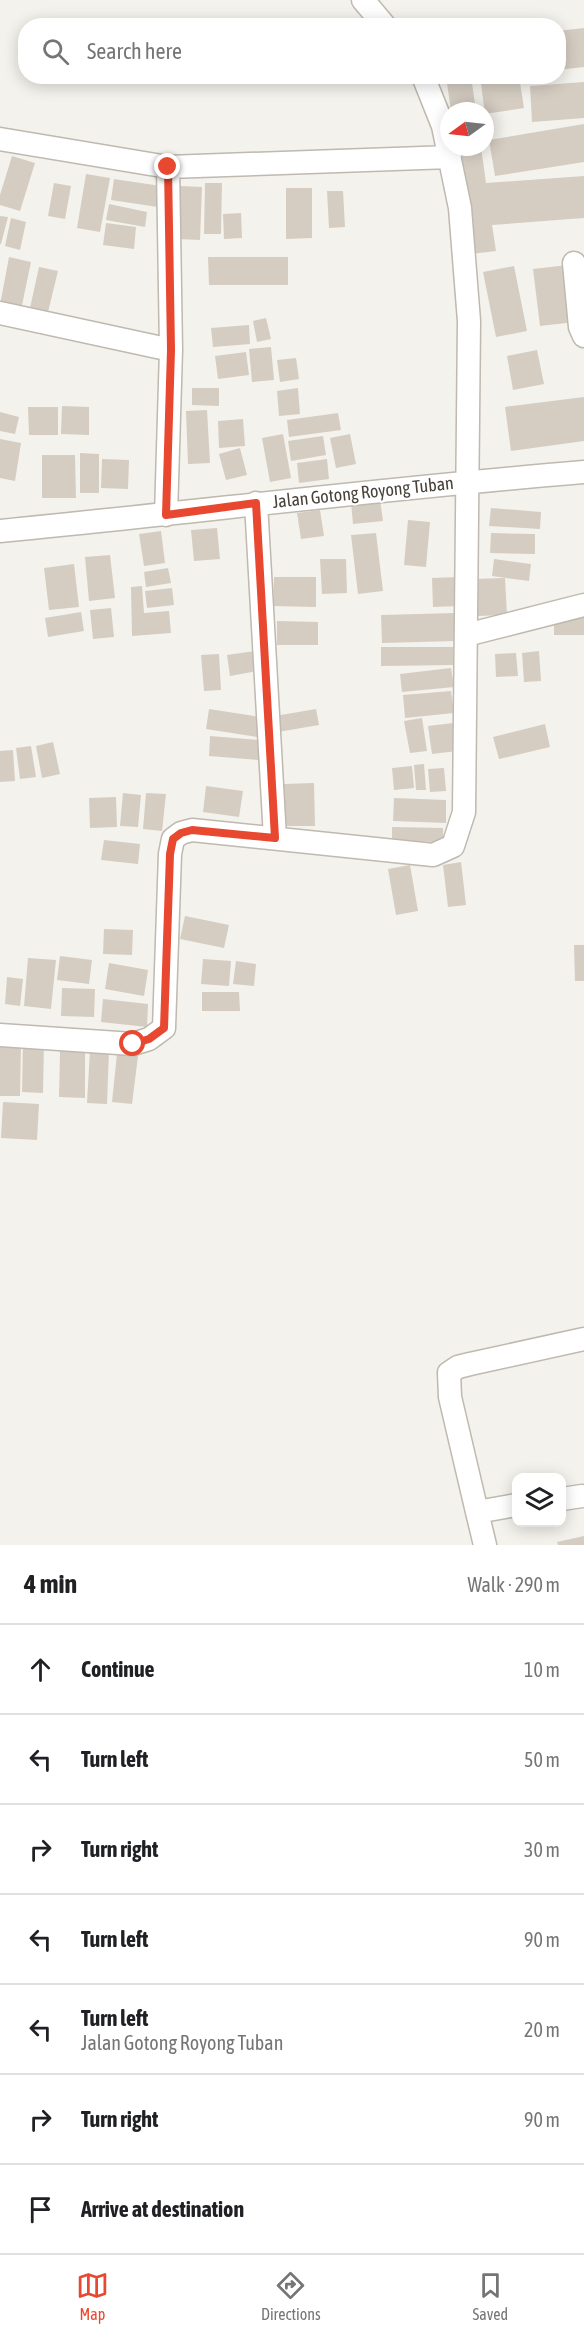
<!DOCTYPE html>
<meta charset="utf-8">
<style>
body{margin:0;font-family:"Asap Condensed",sans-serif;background:#f2f2f2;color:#202124}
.controls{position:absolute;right:18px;bottom:18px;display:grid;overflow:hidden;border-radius:12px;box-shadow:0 3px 15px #0003}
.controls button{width:54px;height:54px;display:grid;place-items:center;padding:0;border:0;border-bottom:2px solid #e0e0e0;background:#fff;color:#202124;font:30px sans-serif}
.compass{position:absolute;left:440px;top:102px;width:54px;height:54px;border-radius:50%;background:#fff;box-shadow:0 3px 15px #0003;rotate:255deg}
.stop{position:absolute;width:18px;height:18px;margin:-14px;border:4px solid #e84830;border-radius:50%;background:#fff}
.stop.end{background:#e84830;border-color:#fff;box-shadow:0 2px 6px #0008}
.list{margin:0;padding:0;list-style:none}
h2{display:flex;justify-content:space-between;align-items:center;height:78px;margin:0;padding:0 24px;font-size:26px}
h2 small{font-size:20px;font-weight:400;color:#757577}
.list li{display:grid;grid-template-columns:39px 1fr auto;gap:18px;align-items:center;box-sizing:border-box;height:90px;padding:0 24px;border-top:2px solid #e0e0e0}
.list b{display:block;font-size:22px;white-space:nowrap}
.list p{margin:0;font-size:20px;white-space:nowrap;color:#757577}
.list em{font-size:20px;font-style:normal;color:#757577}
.icon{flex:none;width:33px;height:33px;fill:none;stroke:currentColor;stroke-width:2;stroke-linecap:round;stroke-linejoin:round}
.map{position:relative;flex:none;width:584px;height:1545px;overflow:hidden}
.search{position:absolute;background:#fff;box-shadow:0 3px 15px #0003;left:18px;right:18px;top:18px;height:66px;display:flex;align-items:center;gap:15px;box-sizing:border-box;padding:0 21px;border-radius:24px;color:#757577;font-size:22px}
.sheet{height:708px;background:#fff}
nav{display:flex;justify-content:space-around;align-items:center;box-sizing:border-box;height:84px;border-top:2px solid #e0e0e0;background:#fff;font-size:16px;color:#757577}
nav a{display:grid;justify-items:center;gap:3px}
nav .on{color:#e84830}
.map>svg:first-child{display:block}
.building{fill:#d5cdc2}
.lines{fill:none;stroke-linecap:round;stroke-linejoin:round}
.minor-casing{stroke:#bfb9af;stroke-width:25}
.minor{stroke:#fff;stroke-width:22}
.route{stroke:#e84830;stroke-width:8}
.labels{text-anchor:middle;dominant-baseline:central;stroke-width:4.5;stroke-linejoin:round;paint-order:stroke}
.street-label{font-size:18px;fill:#48423a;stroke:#fff}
</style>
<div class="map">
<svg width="584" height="1545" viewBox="0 0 584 1545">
<rect width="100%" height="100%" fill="#f4f2ec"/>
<path class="building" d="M584 28V67L558 70V31Z
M446 76H471L476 111H451Z
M480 76H519L524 108 485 114Z
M584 82V118L532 122 530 86Z
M584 124V162L495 176 489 140Z
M456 147H481L486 183 584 176V218L492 225 496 251 471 254Z
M12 156 35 163 20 211 0 205V195Z
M86 174 110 178 100 232 77 228Z
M114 179 161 186 158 207 111 200Z
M54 183 71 186 65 219 48 216Z
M205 183H222L221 234H204Z
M179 186 202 187 200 240 177 239Z
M286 188H312V238L286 239Z
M327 191H343L345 227 329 228Z
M109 204 147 212 145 227 106 220Z
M241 213 242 238 224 239 223 214Z
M0 216 8 217 1 244H0Z
M11 218 26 222 20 250 5 246Z
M106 223 136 227 134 249 103 245Z
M9 257 31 262 21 310 0 305Z
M208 257H288V285H209Z
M568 265 575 322 540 326 533 269Z
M514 266 527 331 496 337 483 272Z
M39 267 58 271 48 312 30 308Z
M266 318 271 339 257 342 253 321Z
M249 325 250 344 213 347 211 328Z
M271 347 274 380 252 382 249 349Z
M537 350 544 384 513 390 507 356Z
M246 352 249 375 218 379 215 356Z
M296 358 299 379 280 382 277 360Z
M192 388H219V406L192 405Z
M298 388 300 414 279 416 277 391Z
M584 397V441L511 451 505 407Z
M62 406 89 407V435L61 434Z
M28 407H58V435H29Z
M207 410 210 463 188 464 186 411Z
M0 412 19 417 15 434 0 431Z
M338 413 341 430 289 437 287 420Z
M243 419 245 446 219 448 218 421Z
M283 434 291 478 270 482 262 438Z
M350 434 356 464 336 468 330 438Z
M323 436 326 455 291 461 288 441Z
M0 439 21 443 15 481 0 478Z
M240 448 247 475 226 480 219 454Z
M80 453 99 454V493H80Z
M42 455H75L76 498H42Z
M102 459 129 460 128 489 101 488Z
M327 459 329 479 299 483 297 463Z
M380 499 383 521 353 524 351 502Z
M491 508 541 512 540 529 489 526Z
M320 510 324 536 301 539 297 513Z
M408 520 430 522 426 567 404 565Z
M217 528 220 559 194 561 191 530Z
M161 531 165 563 144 566 139 534Z
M376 533 383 591 358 594 351 535Z
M491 533 535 534V554L490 553Z
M110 555 115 598 89 601 85 557Z
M320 559H346L347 593 322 594Z
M494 559 531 564 529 581 492 576Z
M74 564 79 607 49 610 44 568Z
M168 568 171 583 146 587 144 572Z
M274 577H316V607L273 606Z
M457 577 459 606 433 607 432 578Z
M505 578 507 615 477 616 475 579Z
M142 586 144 613 169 611 171 633 132 636 131 587Z
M172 588 174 605 147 608 145 591Z
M111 608 114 637 93 639 90 610Z
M81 612 84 631 48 637 45 618Z
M455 613V641L382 643 381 615Z
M554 613H584V635H554Z
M277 621 318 622V645H277Z
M381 647H453V665L381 666Z
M255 651 258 671 230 676 227 655Z
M539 651 541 681 524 682 522 653Z
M516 653 518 676 496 677 495 654Z
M219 654 221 690 204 691 201 655Z
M451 668 454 687 402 692 400 674Z
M451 691 454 713 405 718 403 695Z
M209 709 260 717 257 737 206 729Z
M316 709 319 725 278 732 275 716Z
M422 718 427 751 410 753 404 721Z
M453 723 457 751 432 754 428 726Z
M545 724 550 747 499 759 493 737Z
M210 736 259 740 258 760 209 756Z
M53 742 60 774 42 778 36 746Z
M31 746 36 777 20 779 16 748Z
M13 750 15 781 0 782V751Z
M424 764 426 790H416L414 765Z
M412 766 414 788 394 790 392 768Z
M444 768 446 791 430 792 428 769Z
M314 783 315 826H285L284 784Z
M206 786 243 791 239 817 203 812Z
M123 793 141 795 138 827 120 826Z
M146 793 166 794 162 831 143 829Z
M116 797 117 827 90 828 89 798Z
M394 798 446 800V823L393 821Z
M392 827 443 828V842L392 841Z
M104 840 140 844 138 864 101 860Z
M461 862 466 905 448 907 443 865Z
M410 865 418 911 396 915 388 869Z
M185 916 229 925 224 948 180 939Z
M104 929 133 930 132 955 103 954Z
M574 945H584V981H575Z
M60 956 92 960 89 984 57 980Z
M28 958 56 960 51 1009 24 1006Z
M203 959 231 961 229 986 201 984Z
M236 961 256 964 254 986 233 984Z
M109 963 148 970 144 996 105 989Z
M7 977 23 979 20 1006 5 1004Z
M62 988 95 989 94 1017 61 1016Z
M202 992H239L240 1011H202Z
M103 999 148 1004 147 1027 101 1022Z
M23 1040 44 1041 43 1093 22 1092Z
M0 1044H21L20 1096H0Z
M90 1050 109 1051 107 1104 87 1103Z
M60 1051 85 1052V1098L59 1097Z
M117 1054 138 1056 132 1104 112 1102Z
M3 1102 39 1104 37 1140 1 1138Z
M584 1536V1545H558L557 1542Z"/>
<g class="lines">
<g class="minor-casing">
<path id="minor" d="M363 0 385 26
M0 139 168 167 171 350 166 515
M168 167 450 157
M574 263 580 327 584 336
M0 313 171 350
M256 503 275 838
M0 531C195 512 389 488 584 472
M466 635 584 605
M0 1035 133 1044 149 1039 164 1028 170 854 173 839 181 833 192 830 433 855 453 846 464 812 469 321 460 208 443 126 423 76
M562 1499 582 1496
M477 1512 450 1397 449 1373 458 1367 470 1364 584 1339
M485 1545 477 1512 516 1505"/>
</g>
<use href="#minor" class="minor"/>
</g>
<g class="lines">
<path class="route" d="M133 1044 149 1039 164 1028 170 854 173 839 181 833 192 830 275 838 256 503 166 515 171 350 168 167"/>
</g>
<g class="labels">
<g class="street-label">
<text transform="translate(363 492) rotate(-6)">Jalan Gotong Royong Tuban</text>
</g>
</g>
</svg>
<div class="controls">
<button><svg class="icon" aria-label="layers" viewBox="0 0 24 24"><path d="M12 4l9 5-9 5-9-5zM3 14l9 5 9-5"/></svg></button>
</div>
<svg class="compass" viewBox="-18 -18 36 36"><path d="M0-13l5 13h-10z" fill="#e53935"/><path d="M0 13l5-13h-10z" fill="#757577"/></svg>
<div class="stop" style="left:133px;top:1044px"></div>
<div class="stop end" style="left:168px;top:167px"></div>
<div class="search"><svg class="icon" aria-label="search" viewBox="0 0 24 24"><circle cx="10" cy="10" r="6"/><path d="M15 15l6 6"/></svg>Search here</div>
</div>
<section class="sheet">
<h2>4 min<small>Walk · 290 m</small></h2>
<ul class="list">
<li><svg class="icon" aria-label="ahead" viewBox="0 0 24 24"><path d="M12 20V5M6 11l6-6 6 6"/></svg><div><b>Continue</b></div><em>10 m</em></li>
<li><svg class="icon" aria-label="left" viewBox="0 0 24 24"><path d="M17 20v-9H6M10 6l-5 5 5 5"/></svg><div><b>Turn left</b></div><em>50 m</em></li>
<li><svg class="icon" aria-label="right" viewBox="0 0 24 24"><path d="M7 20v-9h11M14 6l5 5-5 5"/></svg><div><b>Turn right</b></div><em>30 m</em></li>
<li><svg class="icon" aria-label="left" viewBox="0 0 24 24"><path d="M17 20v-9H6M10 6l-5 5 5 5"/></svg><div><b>Turn left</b></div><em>90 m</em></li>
<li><svg class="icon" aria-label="left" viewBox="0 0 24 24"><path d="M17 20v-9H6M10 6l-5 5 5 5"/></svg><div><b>Turn left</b><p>Jalan Gotong Royong Tuban</p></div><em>20 m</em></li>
<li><svg class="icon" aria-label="right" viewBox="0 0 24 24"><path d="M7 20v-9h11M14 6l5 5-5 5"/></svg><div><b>Turn right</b></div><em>90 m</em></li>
<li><svg class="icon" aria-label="arrive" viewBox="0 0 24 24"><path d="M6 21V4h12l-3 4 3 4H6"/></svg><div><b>Arrive at destination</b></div></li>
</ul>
</section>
<nav>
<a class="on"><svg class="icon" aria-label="map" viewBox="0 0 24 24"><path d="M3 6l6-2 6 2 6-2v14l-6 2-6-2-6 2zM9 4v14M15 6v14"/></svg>Map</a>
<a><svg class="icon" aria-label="directions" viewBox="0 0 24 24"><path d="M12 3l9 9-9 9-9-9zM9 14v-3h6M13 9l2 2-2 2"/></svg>Directions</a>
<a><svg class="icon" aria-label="saved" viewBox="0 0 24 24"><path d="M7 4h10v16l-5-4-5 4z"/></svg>Saved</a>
</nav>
